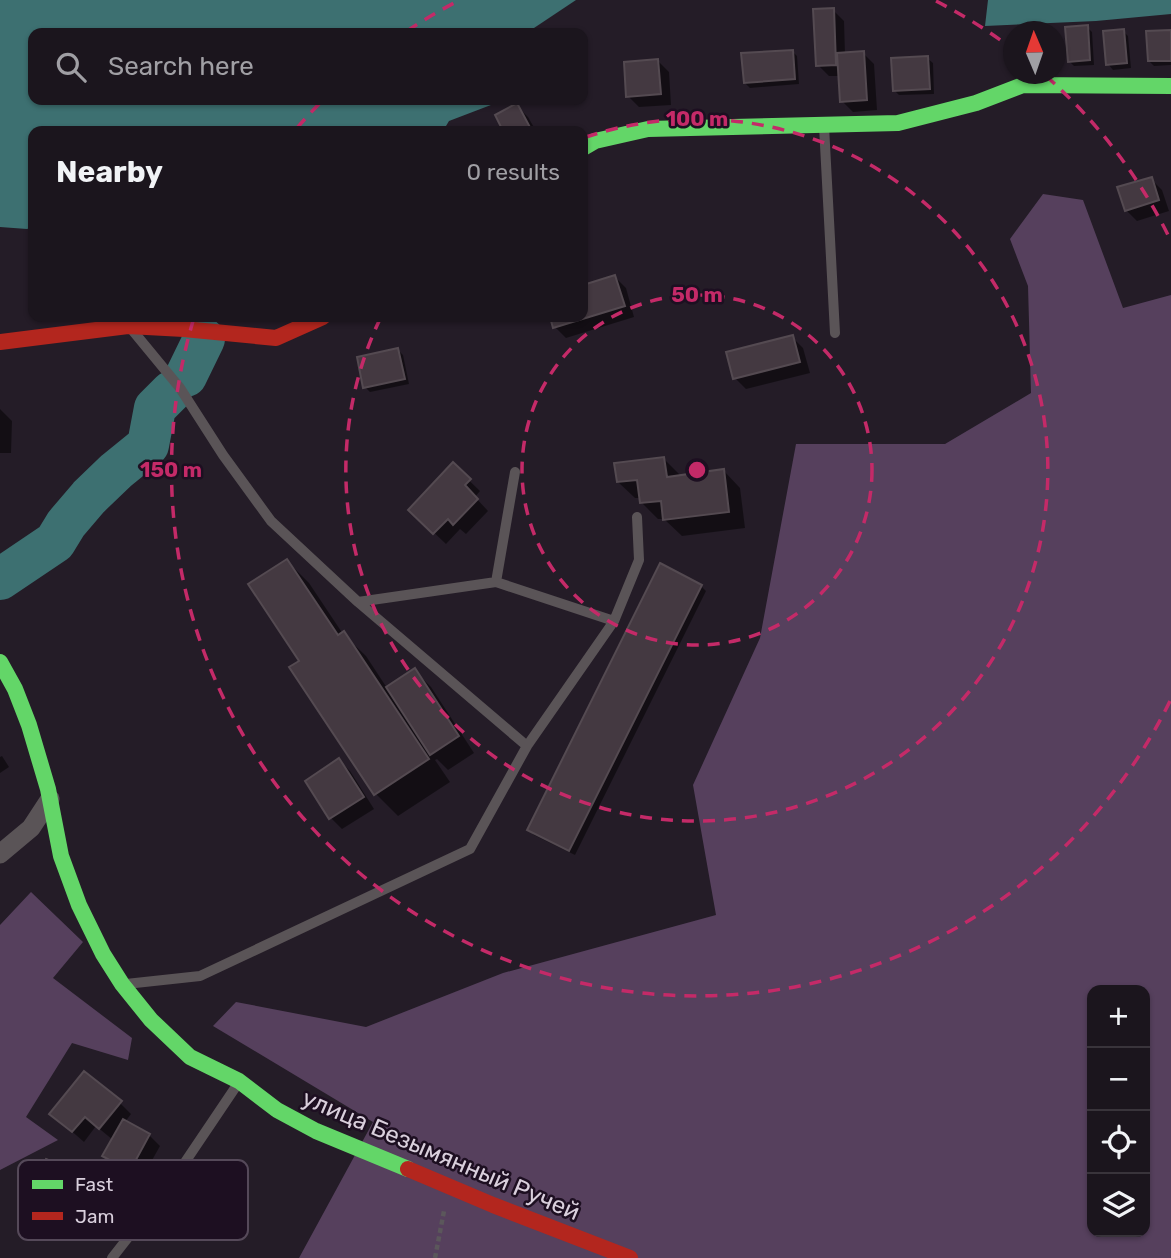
<!DOCTYPE html>
<meta charset="utf-8">
<style>
body{margin:0;font-family:Rubik,sans-serif;background:#28222a;color:#f1f3f6}
.controls{position:absolute;right:21px;bottom:21px;display:grid;overflow:hidden;border-radius:14px;box-shadow:0 2px 5px #0004}
.controls button{width:63px;height:63px;display:grid;place-items:center;padding:0;border:0;border-bottom:2px solid #39343b;background:#1b151d;color:#f1f3f6;font:35px sans-serif}
.compass{position:absolute;left:1003px;top:21px;width:63px;height:63px;border-radius:50%;background:#1b151d;box-shadow:0 2px 5px #0004;rotate:358deg}
.list{margin:0;padding:0;list-style:none}
h2{display:flex;justify-content:space-between;align-items:center;height:91px;margin:0;padding:0 28px;font-size:30px}
h2 small{font-size:23px;font-weight:400;color:#a09fa4}
.icon{flex:none;width:38px;height:38px;fill:none;stroke:currentColor;stroke-width:2;stroke-linecap:round;stroke-linejoin:round}
.map{position:relative;flex:none;width:1171px;height:1258px;overflow:hidden}
.search{position:absolute;background:#1b151d;box-shadow:0 2px 5px #0004;left:28px;top:28px;width:560px;height:77px;display:flex;align-items:center;gap:18px;box-sizing:border-box;padding:0 24px;border-radius:14px;color:#a09fa4;font-size:26px}
.panel{position:absolute;background:#1b151d;box-shadow:0 2px 5px #0004;left:28px;top:126px;width:560px;height:196px;border-radius:14px}
.map>svg:first-child{display:block}
.forest{fill:#56405d;fill-rule:evenodd}
.water{fill:#3d7071}
.shadow{fill:#0007}
.lines{fill:none;stroke-linecap:round;stroke-linejoin:round}
.river{stroke:#3d7071;stroke-width:42}
.building{fill:#443941;stroke:#544a51;stroke-width:2}
.path{stroke:#5b575b;stroke-width:4.5;stroke-dasharray:5 3.5;stroke-linecap:butt}
.lane{stroke:#5a5457;stroke-width:10}
.street{stroke:#5a5457;stroke-width:19}
.fast{stroke:#63d668;stroke-width:16}
.jam{stroke:#b3261e;stroke-width:16}
.ring{fill:none;stroke:#c42a68;stroke-width:3.5;stroke-dasharray:12 9}
.labels{text-anchor:middle;dominant-baseline:central;stroke-width:5;stroke-linejoin:round;paint-order:stroke}
.street-label{font-size:24px;fill:#d9cfdc;stroke:#1d0f21}
.key{fill:#1d0f21;stroke:#554959;stroke-width:2}
.key-label{font-size:19px;fill:#d9cfdc}
.centre{fill:#c42a68;stroke:#1d0f21;stroke-width:3.5}
.ring-label{font-size:21px;text-anchor:middle;font-weight:bold;fill:#c42a68;stroke:#1d0f21;stroke-width:5;stroke-linejoin:round;paint-order:stroke}
</style>
<div class="map">
<svg width="1171" height="1258" viewBox="0 0 1171 1258">
<rect width="100%" height="100%" fill="#241c27"/>
<path class="forest" d="M1043 194 1083 200 1123 308 1171 295V1258H299L373 1122 213 1026 236 1002 366 1027 503 973 716 915 693 785 760 638 796 444H945L1031 393 1028 286 1010 239ZM1092 990H1145V1232H1092Z
M31 892 83 942 53 978 132 1038 128 1060 72 1043 26 1117 58 1140 0 1170V925Z"/>
<path class="water" d="M0 0H576L531 30 530 33H33V100H504L449 121 443 131H33V227L27 229 0 227Z
M988 0H1171V14L1096 21 985 26Z"/>
<path class="shadow" d="M833 10 844 21 845 54 863 53 874 64 877 110 853 112 842 101 840 76H829L818 65Z
M1087 27 1092 32 1094 65 1074 66 1069 61Z
M1123 31 1128 36 1131 68 1113 70 1108 64Z
M1171 31V65L1154 66 1149 61Z
M792 51 797 56 799 84 750 88 745 83Z
M927 58 933 63 934 94 899 95 894 90Z
M658 61 669 72 671 105 639 107 628 96Z
M517 106 528 117 536 131H505L497 116Z
M1151 179 1162 190 1169 211 1137 221 1126 210Z
M615 277 626 288 634 317 566 338 555 327 552 317H583V287Z
M792 337 803 348 810 373 746 389 735 378Z
M398 350 403 355 409 384 370 392 365 387Z
M0 409 12 421 11 453H0Z
M664 459 682 477 724 471 740 488 745 528 682 536 664 519H658L641 502V498H635L618 482Z
M453 465 480 491 475 497 488 511 466 534 460 529 446 544 410 510Z
M287 561 309 583 343 634 366 656 387 688 414 670 431 687 474 753 448 770 437 759 435 760 450 782 398 816 376 794 292 668 302 661Z
M701 586 706 591 575 855 534 835 529 830Z
M2 756 9 767 0 773V757Z
M339 760 350 771 374 809 342 829 331 818Z
M120 1103 131 1114 125 1122 149 1135 160 1146 141 1180 116 1166 105 1155 113 1140 96 1126 84 1142 52 1114Z
M132 1205 143 1216 130 1241 114 1233 103 1222Z"/>
<g class="lines">
<path class="river" d="M186 376 204 339
M0 579 55 542 66 524 89 497 116 471 148 445 155 408 171 392"/>
</g>
<path class="building" d="M834 8 836 65 816 66 813 9Z
M1088 25 1090 60 1068 62 1065 27Z
M1124 29 1127 63 1106 65 1103 31Z
M1171 30V61H1148L1146 31Z
M793 50 795 79 744 83 741 53Z
M864 51 867 100 840 102 837 53Z
M928 56 930 89 893 91 891 58Z
M658 59 661 94 626 97 624 62Z
M517 103 532 131H503L495 115Z
M1152 177 1159 200 1125 211 1117 187Z
M615 275 625 306 553 328 550 317H583V285Z
M793 335 800 362 733 379 726 352Z
M398 348 405 379 363 388 357 357Z
M664 457 667 477 724 469 729 512 663 520 661 501 640 503 637 480 617 482 614 463Z
M453 462 471 479 465 485 478 499 453 525 448 519 433 534 408 510Z
M287 559 338 635 344 631 429 759 374 795 289 667 299 661 248 584Z
M660 563 702 585 569 851 527 830Z
M415 668 459 736 430 755 386 687Z
M339 758 364 797 329 819 305 781Z
M84 1071 122 1101 99 1129 85 1117 72 1132 49 1114Z
M123 1119 150 1134 130 1171 102 1156Z
M46 1159 75 1171 61 1203 32 1191Z"/>
<g class="lines">
<path class="path" d="M435 1258 444 1211"/>
<path class="lane" d="M824 126 835 333
M496 582 515 472
M358 602 496 582 614 621
M527 746 614 621 639 560 637 517
M126 984 200 976 470 849 527 746 358 602 271 521 223 455 180 388 133 331
M112 1258 173 1180 239 1082"/>
<path class="street" d="M0 854 31 828 50 799"/>
<path class="fast" d="M583 148 595 141 648 129 898 123 976 103 1023 85 1171 86
M0 662 15 689 29 725 48 789 61 856 79 905 103 954 122 984 151 1020 190 1057 239 1081 277 1110 316 1131 408 1169"/>
<path class="jam" d="M0 342 128 326 184 329 276 338 323 317
M408 1169 493 1205 630 1258"/>
</g>
<g class="ring">
<circle cx="697" cy="470" r="175"/>
<path d="M586 137A351 351 0 1 1 380 319"/>
<path d="M1170 701A526 526 0 0 1 193 321M297 128A526 526 0 0 1 322 101M407 31A526 526 0 0 1 458 1M936 1A526 526 0 0 1 1010 47M1046 76A526 526 0 0 1 1170 239"/>
</g>
<g class="labels">
<g class="street-label">
<text transform="translate(441 1155) rotate(23)">улица Безымянный Ручей</text>
</g>
</g>
<rect x="18" y="1160" width="230" height="80" rx="10" class="key"/>
<rect x="32" y="1180" width="31" height="9" fill="#63d668"/>
<rect x="32" y="1212" width="31" height="8" fill="#b3261e"/>
<g class="key-label">
<text x="75" y="1191">Fast</text>
<text x="75" y="1223">Jam</text>
</g>
<circle cx="697" cy="470" r="10" class="centre"/>
<g class="ring-label">
<text x="697" y="126">100 m</text>
<text x="697" y="302">50 m</text>
<text x="171" y="477">150 m</text>
</g>
</svg>
<div class="controls">
<button>+</button>
<button>−</button>
<button><svg class="icon" aria-label="locate" viewBox="0 0 24 24"><circle cx="12" cy="12" r="6"/><path d="M12 2v4M12 18v4M2 12h4M18 12h4"/></svg></button>
<button><svg class="icon" aria-label="layers" viewBox="0 0 24 24"><path d="M12 4l9 5-9 5-9-5zM3 14l9 5 9-5"/></svg></button>
</div>
<svg class="compass" viewBox="-18 -18 36 36"><path d="M0-13l5 13h-10z" fill="#e53935"/><path d="M0 13l5-13h-10z" fill="#a09fa4"/></svg>
<div class="search"><svg class="icon" aria-label="search" viewBox="0 0 24 24"><circle cx="10" cy="10" r="6"/><path d="M15 15l6 6"/></svg>Search here</div>
<section class="panel">
<h2>Nearby<small>0 results</small></h2>
<ul class="list">
</ul>
</section>
</div>
